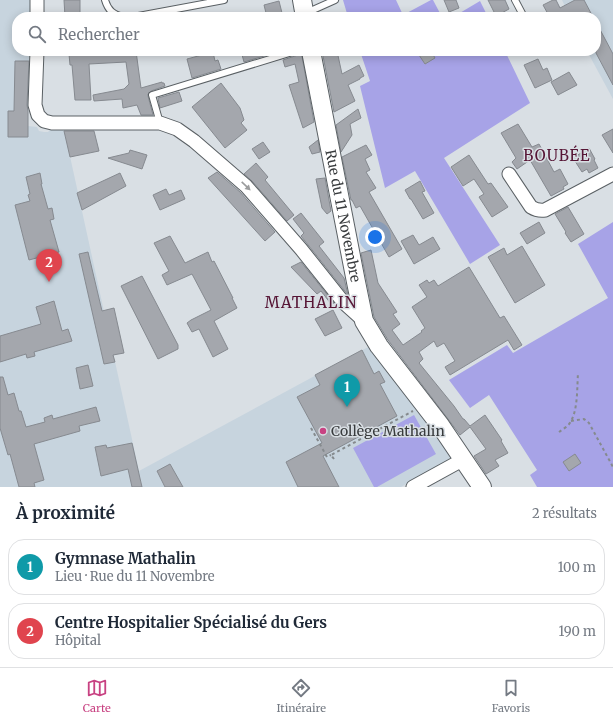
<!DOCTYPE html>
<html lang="fr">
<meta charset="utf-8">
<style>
body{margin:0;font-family:Merriweather,serif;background:#f6f6f7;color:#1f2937}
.you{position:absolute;left:375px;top:237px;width:14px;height:14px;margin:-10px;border:3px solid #fff;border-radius:50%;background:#1a73e8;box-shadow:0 0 0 6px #1a73e833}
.badge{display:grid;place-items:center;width:26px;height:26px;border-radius:50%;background:#c84282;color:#fff;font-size:13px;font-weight:700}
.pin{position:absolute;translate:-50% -33px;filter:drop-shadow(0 1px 2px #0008)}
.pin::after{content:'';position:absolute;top:21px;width:14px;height:12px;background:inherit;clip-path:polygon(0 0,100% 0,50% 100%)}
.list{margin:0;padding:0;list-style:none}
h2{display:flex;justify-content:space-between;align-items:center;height:52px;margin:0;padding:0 16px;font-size:17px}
h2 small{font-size:13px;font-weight:400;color:#747a83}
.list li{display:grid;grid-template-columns:26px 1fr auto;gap:12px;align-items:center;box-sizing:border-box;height:56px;margin:0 8px 8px;padding:0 8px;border:1px solid #e0e1e3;border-radius:16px}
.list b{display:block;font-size:15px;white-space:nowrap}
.list p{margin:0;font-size:13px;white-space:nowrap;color:#747a83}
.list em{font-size:13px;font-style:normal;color:#747a83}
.icon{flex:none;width:22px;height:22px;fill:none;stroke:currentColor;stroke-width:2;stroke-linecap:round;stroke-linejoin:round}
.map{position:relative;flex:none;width:613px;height:487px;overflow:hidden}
.search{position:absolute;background:#fff;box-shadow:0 2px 10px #0003;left:12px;right:12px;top:12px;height:44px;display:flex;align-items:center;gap:10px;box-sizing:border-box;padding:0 14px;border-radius:16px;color:#747a83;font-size:15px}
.sheet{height:180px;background:#fff}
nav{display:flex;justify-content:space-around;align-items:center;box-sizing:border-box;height:56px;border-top:1px solid #e0e1e3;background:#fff;font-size:11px;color:#747a83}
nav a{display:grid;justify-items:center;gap:2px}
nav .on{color:#c84282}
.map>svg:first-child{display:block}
.built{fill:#c7d4de}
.green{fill:#a7a3e7}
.building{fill:#a4a7ad;stroke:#868a90}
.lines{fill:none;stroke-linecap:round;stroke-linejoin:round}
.service-casing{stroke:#5a6064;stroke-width:8}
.minor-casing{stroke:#5a6064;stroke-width:15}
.secondary-casing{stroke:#5a6064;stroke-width:20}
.path{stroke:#858a8d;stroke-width:2;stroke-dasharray:3 3;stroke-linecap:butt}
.service{stroke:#fff;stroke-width:6}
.minor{stroke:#fff;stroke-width:13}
.secondary{stroke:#fff;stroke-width:18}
.oneway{fill:#9c9d9e}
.poi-dot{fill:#c84282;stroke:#d9dfe4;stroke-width:1.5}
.labels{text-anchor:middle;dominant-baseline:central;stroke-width:3;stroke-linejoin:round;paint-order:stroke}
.street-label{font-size:14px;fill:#383b3d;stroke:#d9dfe4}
.poi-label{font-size:14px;fill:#383b3d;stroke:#d9dfe4;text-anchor:start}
.neighbourhood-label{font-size:15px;letter-spacing:1px;fill:#561535;stroke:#d9dfe4}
</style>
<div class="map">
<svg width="613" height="487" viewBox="0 0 613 487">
<rect width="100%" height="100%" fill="#d9dfe4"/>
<path class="built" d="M0 0H31L30 17H17V51H29L28 126 37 127 39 131 44 132H48L51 129H64L139 471 370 346 450 454 451 457 450 459 401 487H0Z
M562 0H613V99L587 51H596V17H570Z"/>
<path class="green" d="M343 0H396L403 15 431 0H433L442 17H348Z
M480 1 488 17H453Z
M360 51H505L530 103 444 158 500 245 470 264 415 171 385 188 360 86 370 81Z
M613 222V487H537L530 475 537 470 489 395 470 408 449 380 507 345 513 353 608 298 578 244Z
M414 415 436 454 377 487H374L353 448Z"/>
<path class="building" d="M64 0H80V17H65Z
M444 0H456L459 8 449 12Z
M488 0H505L509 9 496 16Z
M553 0H556L560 8 575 0H584L593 17H543L548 14 543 5Z
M279 1 283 17H267L264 5Z
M596 22 613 54V85L596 53Z
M86 51H136L141 88 162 82V83H164L165 86 151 91 148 94V96L153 115H141L137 105 123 108 122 99 94 101 93 95 124 89 129 84 126 62 89 64 91 100H75L72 65H70L69 54Z
M241 51H274V53L244 62Z
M301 51 314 122 303 128 289 85 299 82 295 64 285 67 283 60 298 55Z
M322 51H337L342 74 359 65 364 76 360 78V79L348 85 355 101 334 112Z
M427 51H431L435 58 425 64 419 55Z
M213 52 215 61 218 60 221 69 192 78 187 59Z
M538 59 543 70 547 68 552 80 535 88 524 65Z
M15 61H29L27 105 28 111V137H8V111H14Z
M569 72 577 85 558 95 551 82Z
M221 83 240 108 244 120 241 123 247 130 225 148 192 107Z
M179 92 182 101 160 108 158 98Z
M358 109 361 118 350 124 352 135 341 152 336 125Z
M518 124 532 147 539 144 554 172 560 169 568 184 563 187 564 189 551 196 530 160 517 169 512 162 516 158 501 133Z
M613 129V153L602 135Z
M64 131H94L99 151 70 157Z
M318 140 320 152 312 154 309 147Z
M263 142 270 152 259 159 252 149Z
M366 145 372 155 365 159 370 170 366 172 376 188 369 192 402 249 389 257 360 206 356 208 352 200H351L342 157Z
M589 148 595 159 594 160 598 168 589 173 587 169 582 172 573 158Z
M130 150 147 155 142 169 108 158 129 153Z
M469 155 488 184 491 183 508 207 492 217 479 197 484 194 474 179 463 186 451 167Z
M256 163 268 177 265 180 294 215 287 221 252 181 244 174Z
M217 172 240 192 275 232 265 241 208 178Z
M40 173 42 184H41L48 209 52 208 54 219 50 220 59 252 29 260 15 205 30 201 28 195 30 194 26 177Z
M120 173 126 186 82 210 77 193Z
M325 178 331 211 327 214 322 208 316 179Z
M420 181 425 191 422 192 434 213 423 219 411 199H410L405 190Z
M166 189 169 195 181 190 185 199 160 210 153 195Z
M568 207 584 234 571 242 565 233 566 232 555 214Z
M301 213 324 242 319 246 344 278 348 295 301 236 304 233 293 219Z
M539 222 545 233 527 244 520 233Z
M413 235 419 245 433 237 440 249 414 264 401 241Z
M170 236 185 263 208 252 212 262 214 261 233 298H232L237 308 214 321 228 349 213 357 199 329 192 332 187 323 191 320 211 310 192 274 167 285 162 275 169 271 154 243Z
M522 246 545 285 515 303 488 257 504 248 507 255Z
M371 250 378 283 397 312 393 314 400 324 392 330 403 345 422 332 421 331 425 328 412 307 427 297 419 285 427 280 429 283 434 280 438 286 469 267 500 318 504 316 522 345 514 350 508 340 450 375 445 367 455 361 444 343 437 347 434 341 419 352 423 359 419 363 454 406 463 419H464L470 426 485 415 502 440 501 441 508 453 495 460 499 466 486 474 474 456 486 449 470 427 460 435 448 419 388 340 374 317 361 253Z
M88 252 102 311 114 308 124 353 113 355 115 362 104 364 79 254Z
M301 262 334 303 331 304 321 291 317 294 291 267Z
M142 276 178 345V349L158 359 121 286Z
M54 301 62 331 68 329 72 341 34 352 35 356 27 358 26 354 0 362V336L41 324 36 307Z
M333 310 342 328 325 336 315 319Z
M362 350 374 374 379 371 385 382 380 384 397 416 323 456 339 487H298L286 462 322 443 297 397 320 385 315 375Z
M88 365 93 386 80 389 76 368Z
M0 377H3L8 395 14 393 19 411H21L26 427 45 422 44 418 52 415 53 419 96 407 100 421 79 426 80 431 34 444 44 480 34 483 35 487H19L10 454 8 455 0 428Z
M132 443 139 474 142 487H132L128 469 101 476 95 447 106 445 107 448Z
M575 454 581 463 569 471 563 462Z
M170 464 183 487H165L157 471Z"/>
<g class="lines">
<g class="service-casing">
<path id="service" d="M105 0C108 10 113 15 124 17
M515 0 524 17
M306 13 335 0
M133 17 224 0
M160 123 152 95 296 51"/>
</g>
<g class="minor-casing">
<path id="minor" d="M37 17V0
M37 51 35 105 38 115 44 121 52 123H160L177 129 194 141 246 186 301 249 344 303 364 321
M509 174 531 207C536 210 539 211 545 210L613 174
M413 487 464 459"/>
</g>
<g class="secondary-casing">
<g id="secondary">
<path d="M302 0 305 17"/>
<path id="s1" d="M311 51 356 282 364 321 379 346 440 425 482 487"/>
</g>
</g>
<path class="path" d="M571 421 584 419 589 423 613 467
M311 428 327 457 331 455
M559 432C563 429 569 426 571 421 578 409 577 387 578 373
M334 459 331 455 413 411"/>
<use href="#service" class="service"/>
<use href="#minor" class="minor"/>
<use href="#secondary" class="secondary"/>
</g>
<defs><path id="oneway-solid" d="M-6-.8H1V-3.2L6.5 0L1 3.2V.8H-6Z"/></defs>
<use class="oneway" href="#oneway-solid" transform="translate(246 186) rotate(44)"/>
<circle class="poi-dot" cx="323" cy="431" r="4"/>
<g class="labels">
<g class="street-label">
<text stroke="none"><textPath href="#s1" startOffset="168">Rue du 11 Novembre</textPath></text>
</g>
<g class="poi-label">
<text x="331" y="431">Collège Mathalin</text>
</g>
<g class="neighbourhood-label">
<text x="557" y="155">BOUBÉE</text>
<text x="311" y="302">MATHALIN</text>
</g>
</g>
</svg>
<div class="you"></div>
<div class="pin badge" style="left:347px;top:407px;background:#0f9aa8">1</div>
<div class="pin badge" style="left:49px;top:282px;background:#e0444e">2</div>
<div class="search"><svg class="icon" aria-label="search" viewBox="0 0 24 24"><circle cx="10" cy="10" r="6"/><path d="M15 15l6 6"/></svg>Rechercher</div>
</div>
<section class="sheet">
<h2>À proximité<small>2 résultats</small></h2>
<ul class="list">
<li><span class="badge" style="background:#0f9aa8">1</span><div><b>Gymnase Mathalin</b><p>Lieu · Rue du 11 Novembre</p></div><em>100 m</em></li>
<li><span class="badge" style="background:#e0444e">2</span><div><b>Centre Hospitalier Spécialisé du Gers</b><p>Hôpital</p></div><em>190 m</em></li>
</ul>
</section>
<nav>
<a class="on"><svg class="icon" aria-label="map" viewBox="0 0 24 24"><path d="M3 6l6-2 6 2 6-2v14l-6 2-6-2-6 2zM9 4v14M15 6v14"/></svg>Carte</a>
<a><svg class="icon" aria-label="directions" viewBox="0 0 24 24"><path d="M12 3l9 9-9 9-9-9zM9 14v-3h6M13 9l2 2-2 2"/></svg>Itinéraire</a>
<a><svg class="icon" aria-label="saved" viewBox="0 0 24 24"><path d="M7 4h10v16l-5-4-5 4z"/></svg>Favoris</a>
</nav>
